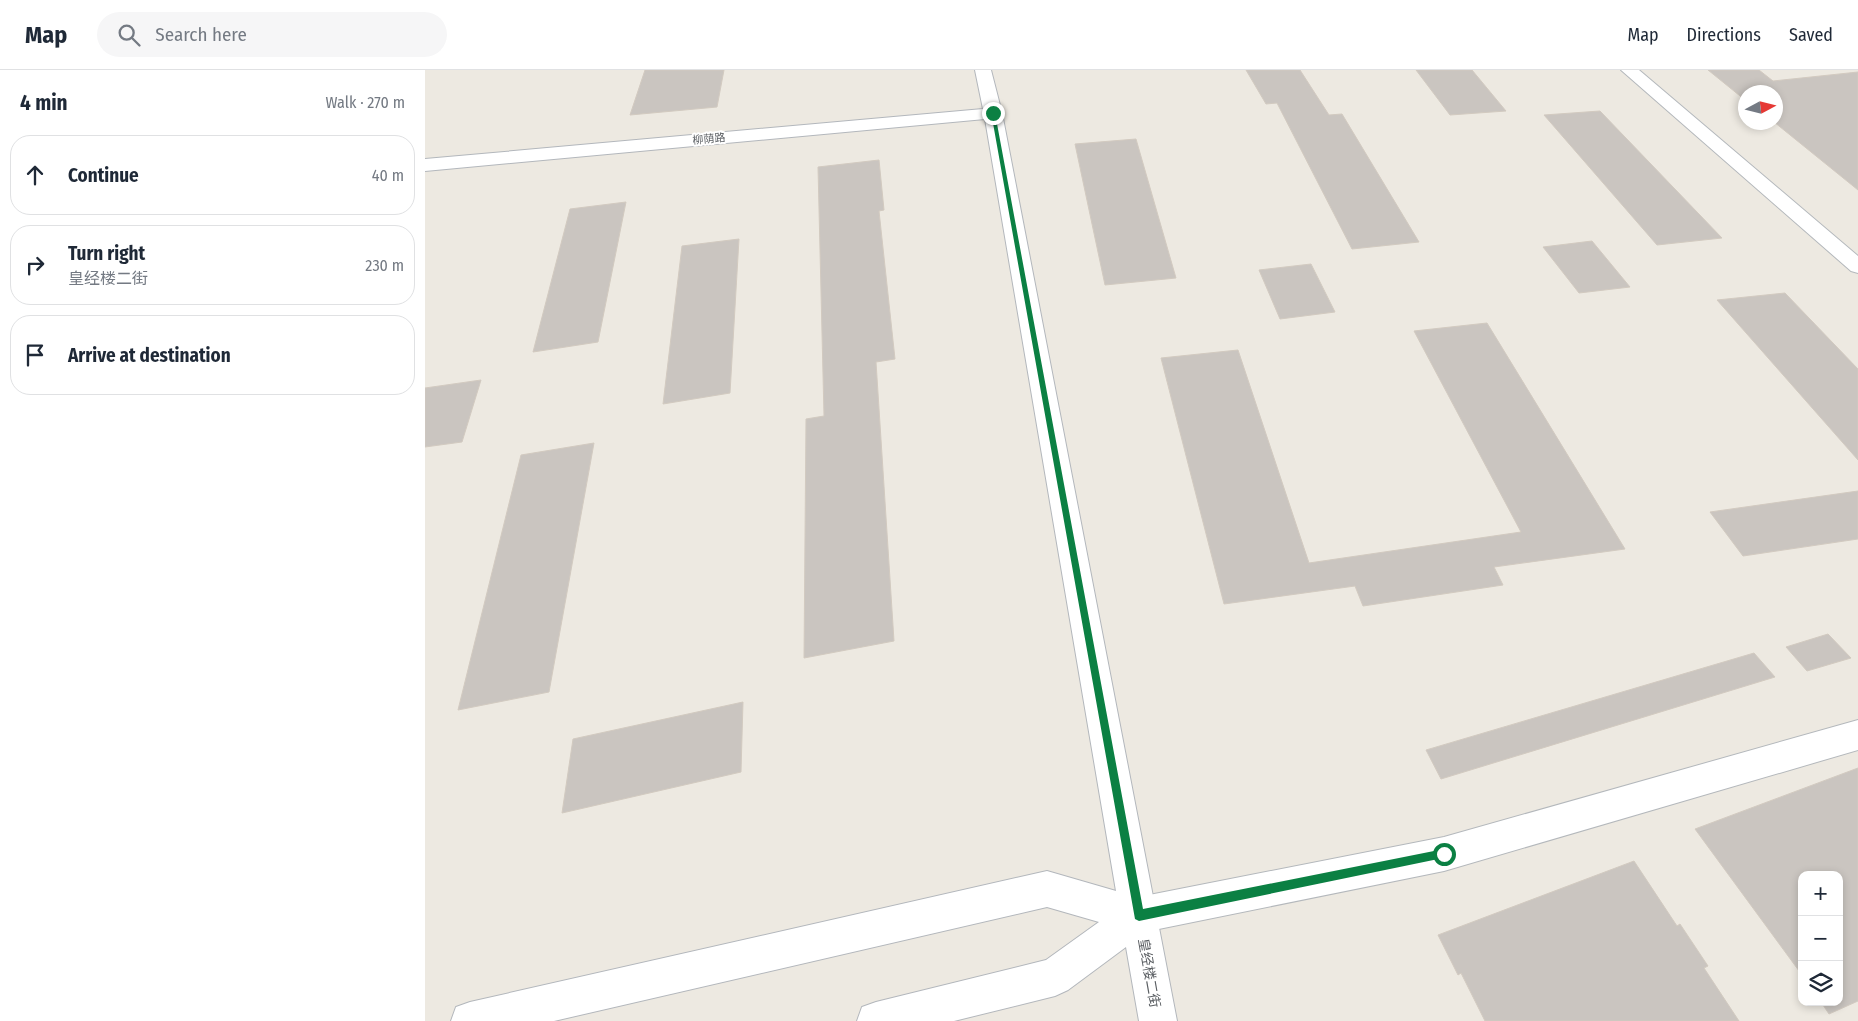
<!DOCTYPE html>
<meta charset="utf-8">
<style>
body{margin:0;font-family:"Fira Sans Condensed","Noto Sans SC",sans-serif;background:#f6f6f7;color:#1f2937}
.controls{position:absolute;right:15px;bottom:15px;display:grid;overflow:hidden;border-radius:10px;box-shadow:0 2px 8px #0003}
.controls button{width:45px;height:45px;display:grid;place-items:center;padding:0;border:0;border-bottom:1px solid #e0e1e3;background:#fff;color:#1f2937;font:25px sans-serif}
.compass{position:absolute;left:1313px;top:15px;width:45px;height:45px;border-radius:50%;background:#fff;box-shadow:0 2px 8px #0003;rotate:83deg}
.stop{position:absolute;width:15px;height:15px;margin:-11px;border:4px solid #0b8043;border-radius:50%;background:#fff}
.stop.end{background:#0b8043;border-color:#fff;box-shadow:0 1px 5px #0008}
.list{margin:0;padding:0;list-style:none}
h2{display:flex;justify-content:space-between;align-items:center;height:65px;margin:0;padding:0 20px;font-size:21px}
h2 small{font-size:16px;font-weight:400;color:#747a83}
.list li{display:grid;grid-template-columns:32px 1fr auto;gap:15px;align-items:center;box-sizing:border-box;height:80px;margin:0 10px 10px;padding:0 10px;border:1px solid #e0e1e3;border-radius:20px}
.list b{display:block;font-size:19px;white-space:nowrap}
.list p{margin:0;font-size:16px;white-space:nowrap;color:#747a83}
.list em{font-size:16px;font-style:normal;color:#747a83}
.icon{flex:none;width:28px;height:28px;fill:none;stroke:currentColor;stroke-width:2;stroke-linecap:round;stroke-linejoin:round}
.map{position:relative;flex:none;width:1433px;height:951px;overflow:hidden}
header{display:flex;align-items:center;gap:30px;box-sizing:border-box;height:70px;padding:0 25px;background:#fff;border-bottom:1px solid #e0e1e3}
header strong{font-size:24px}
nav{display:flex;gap:28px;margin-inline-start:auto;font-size:18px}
.search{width:350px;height:45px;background:#f6f6f7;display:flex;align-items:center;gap:12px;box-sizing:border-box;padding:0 18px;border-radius:28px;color:#747a83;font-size:19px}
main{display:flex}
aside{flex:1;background:#fff}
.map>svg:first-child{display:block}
.building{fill:#cac5c0;stroke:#d2cac0}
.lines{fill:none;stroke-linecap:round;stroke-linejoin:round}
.street-casing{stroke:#b4b8bc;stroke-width:2}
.secondary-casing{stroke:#b3b7bc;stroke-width:2}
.street{fill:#fff;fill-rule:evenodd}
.secondary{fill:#fff;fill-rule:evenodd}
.route{fill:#0b8043}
.labels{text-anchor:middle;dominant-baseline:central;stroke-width:4;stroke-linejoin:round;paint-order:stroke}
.far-street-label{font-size:11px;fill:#5a5e62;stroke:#fff}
.street-label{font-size:14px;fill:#5a5e62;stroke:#fff}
</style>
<header>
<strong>Map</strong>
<div class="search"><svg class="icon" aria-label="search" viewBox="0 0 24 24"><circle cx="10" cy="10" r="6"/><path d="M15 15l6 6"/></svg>Search here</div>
<nav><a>Map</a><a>Directions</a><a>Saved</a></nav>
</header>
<main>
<aside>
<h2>4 min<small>Walk · 270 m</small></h2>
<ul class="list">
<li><svg class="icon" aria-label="ahead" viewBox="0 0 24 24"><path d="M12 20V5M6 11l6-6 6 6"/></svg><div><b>Continue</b></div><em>40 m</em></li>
<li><svg class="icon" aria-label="right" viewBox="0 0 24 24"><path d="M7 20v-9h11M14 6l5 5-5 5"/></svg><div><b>Turn right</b><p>皇经楼二街</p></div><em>230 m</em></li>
<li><svg class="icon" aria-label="arrive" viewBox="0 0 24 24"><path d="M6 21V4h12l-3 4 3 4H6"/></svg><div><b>Arrive at destination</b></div></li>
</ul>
</aside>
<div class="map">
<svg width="1433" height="951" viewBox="0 0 1433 951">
<rect width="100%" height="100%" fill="#ede9e1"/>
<path class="building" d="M220 0H299L292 37 205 45Z
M821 0H875L904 45 917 44 994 172 927 179 852 33 841 34Z
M991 0H1047L1081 41 1025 45Z
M1283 0H1334L1348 11 1433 2V120L1349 52H1350V22H1320V30Z
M1175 41 1297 168 1232 175 1119 45Z
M711 69 751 208 680 215 650 74Z
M454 90 459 140 454 141 470 289 451 292 469 571 379 588 381 349 399 346 393 97Z
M201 132 173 272 108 282 145 139Z
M314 169 305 323 238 334 257 176Z
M1167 171 1205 217 1154 223 1118 177Z
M886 194 910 242 855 249 834 200Z
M1360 223 1433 299V390L1292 230Z
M1062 253 1200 479 1069 497 1078 515 938 536 930 516 799 534 736 288 813 280 884 493 1096 462 989 261Z
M56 310 37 372 0 377V318Z
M169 373 124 622 33 640 96 385Z
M1433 421V469L1318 486 1285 442Z
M1403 564 1426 588 1382 601 1361 577Z
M1329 583 1350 607 1016 709 1001 680Z
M318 632 316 702 137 743 148 669Z
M1433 698V931L1404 944 1396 932H1414V805H1377V905L1270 759Z
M1209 791 1252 856 1255 854 1283 896 1279 898 1314 951H1060L1036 903 1033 905 1013 865Z"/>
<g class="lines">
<g class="street-casing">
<path id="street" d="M1196 0H1214L1433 186V203L1426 201Z
M1433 650V680L1019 801 714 863 701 858 696 845 701 832 714 827 1019 767Z"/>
</g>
<g class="secondary-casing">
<path id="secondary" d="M550 0H566L577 43 752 951H714L701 877 643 920 630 926 529 951H432L437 937 451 932 621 890 674 852 622 837 129 951H26L31 937 45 932 622 801 691 821 560 49 0 101V89L558 39Z"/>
</g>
<use href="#street" class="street"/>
<use href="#secondary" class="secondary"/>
</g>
<path class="route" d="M566 42 570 43 718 839 1019 779 1023 780V787L714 851 710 849Z"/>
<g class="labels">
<g class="far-street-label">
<text transform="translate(284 69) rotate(-5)">柳荫路</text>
</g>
<g class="street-label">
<text transform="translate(724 903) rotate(80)">皇经楼二街</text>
</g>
</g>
</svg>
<div class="controls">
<button>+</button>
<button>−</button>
<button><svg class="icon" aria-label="layers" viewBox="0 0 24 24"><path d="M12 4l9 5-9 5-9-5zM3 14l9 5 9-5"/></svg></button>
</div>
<svg class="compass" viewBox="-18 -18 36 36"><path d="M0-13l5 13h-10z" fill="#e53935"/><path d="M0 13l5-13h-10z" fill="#747a83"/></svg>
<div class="stop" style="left:1019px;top:784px"></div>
<div class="stop end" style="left:568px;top:43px"></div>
</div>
</main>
